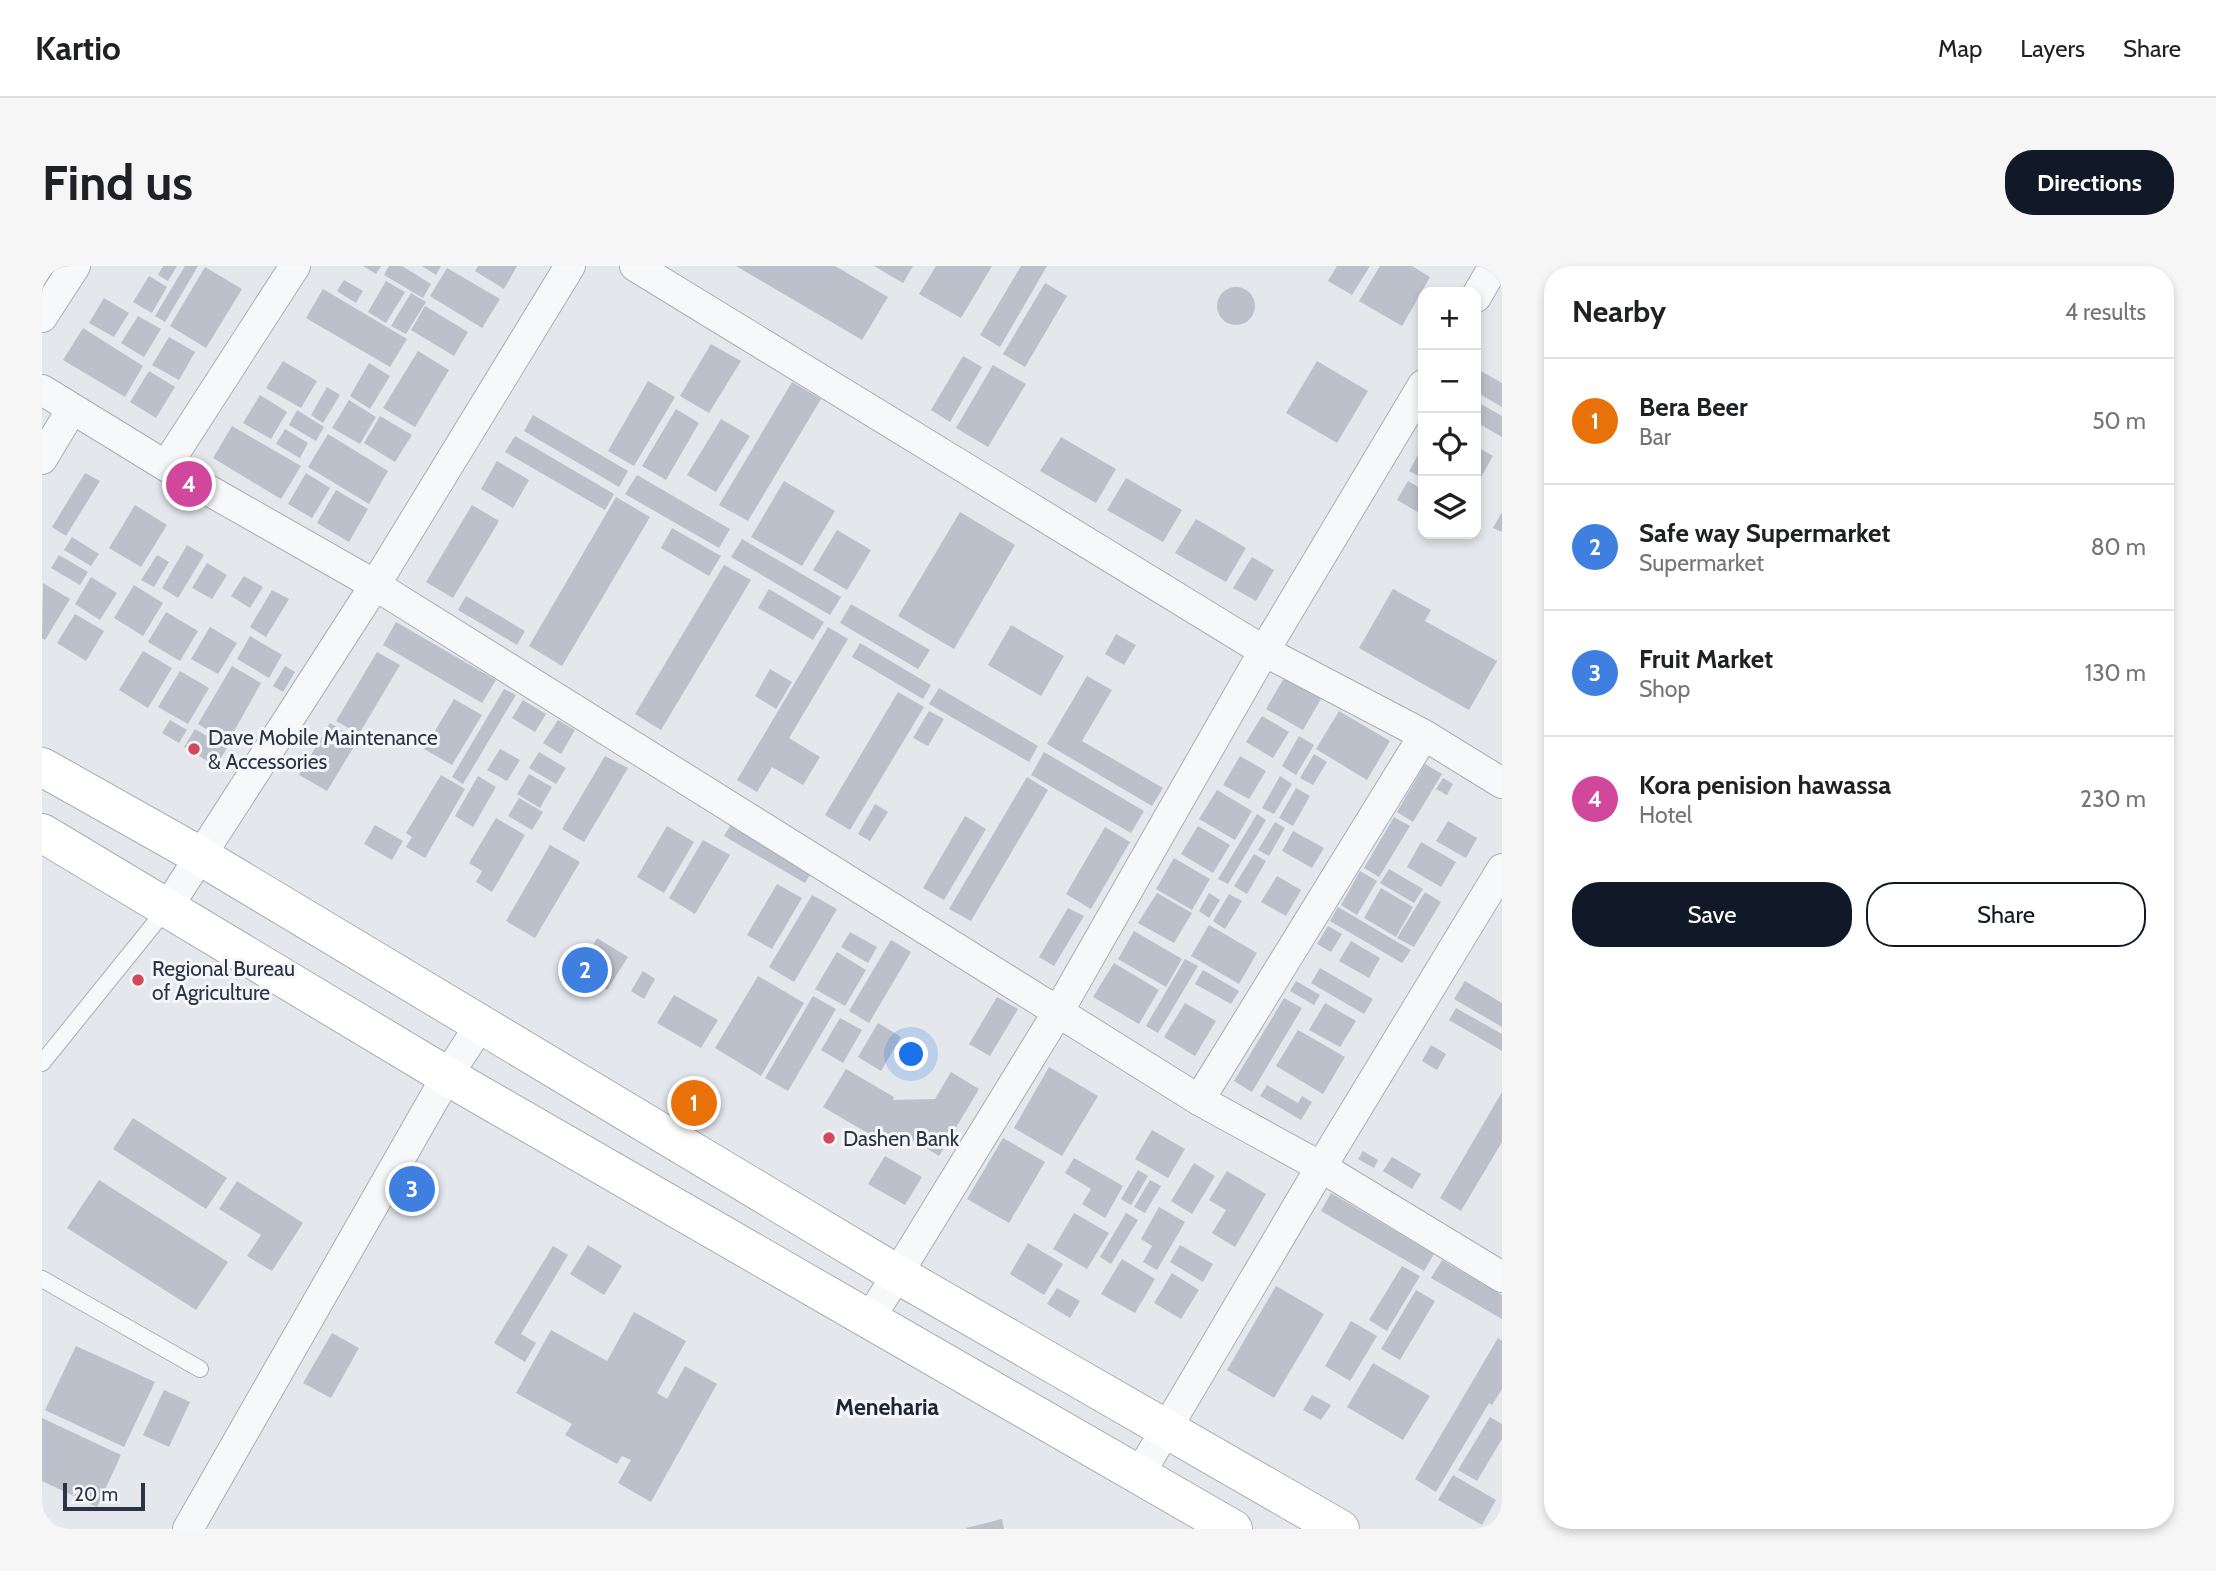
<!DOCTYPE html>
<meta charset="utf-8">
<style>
body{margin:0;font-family:Cabin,sans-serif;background:#f6f6f6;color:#202124}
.controls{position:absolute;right:21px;top:21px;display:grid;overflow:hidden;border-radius:14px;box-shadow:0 4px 10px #0003}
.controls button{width:63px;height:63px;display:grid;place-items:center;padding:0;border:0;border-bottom:2px solid #e0e0e0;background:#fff;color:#202124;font:35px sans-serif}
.scale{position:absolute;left:21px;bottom:18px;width:82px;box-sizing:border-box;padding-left:7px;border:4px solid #2b3445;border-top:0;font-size:19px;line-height:24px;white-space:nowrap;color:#2b3445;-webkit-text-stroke:5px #f4f6f9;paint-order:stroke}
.you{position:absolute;left:870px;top:789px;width:24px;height:24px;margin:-18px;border:5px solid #fff;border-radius:50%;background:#1a73e8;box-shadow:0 0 0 10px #1a73e833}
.badge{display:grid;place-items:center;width:46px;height:46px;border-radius:50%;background:#111827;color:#fff;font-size:23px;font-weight:700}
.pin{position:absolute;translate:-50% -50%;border:4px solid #fff;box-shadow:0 2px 7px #0006}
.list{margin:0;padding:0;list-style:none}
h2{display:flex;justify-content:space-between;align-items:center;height:91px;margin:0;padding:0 28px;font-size:30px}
h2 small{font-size:23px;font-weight:400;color:#757577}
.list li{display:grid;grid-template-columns:46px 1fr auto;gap:21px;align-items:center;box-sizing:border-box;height:126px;padding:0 28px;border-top:2px solid #e0e0e0}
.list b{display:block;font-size:26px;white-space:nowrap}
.list p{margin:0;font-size:23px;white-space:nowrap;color:#757577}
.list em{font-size:23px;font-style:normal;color:#757577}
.actions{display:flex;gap:14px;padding:21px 28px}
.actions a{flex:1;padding:16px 0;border:2px solid #111827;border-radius:28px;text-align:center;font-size:24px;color:#111827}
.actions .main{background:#111827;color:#fff}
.icon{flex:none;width:38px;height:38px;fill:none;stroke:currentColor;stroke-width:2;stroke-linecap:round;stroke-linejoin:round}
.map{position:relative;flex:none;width:1460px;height:1263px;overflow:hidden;border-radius:28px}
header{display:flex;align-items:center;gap:42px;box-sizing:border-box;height:98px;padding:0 35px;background:#fff;border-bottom:2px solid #e0e0e0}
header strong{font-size:33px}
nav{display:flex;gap:38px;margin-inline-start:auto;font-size:24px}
.intro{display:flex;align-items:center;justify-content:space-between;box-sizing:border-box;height:168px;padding:0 42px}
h1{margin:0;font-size:49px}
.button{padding:18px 32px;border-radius:28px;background:#111827;color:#fff;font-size:24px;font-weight:700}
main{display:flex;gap:42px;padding:0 42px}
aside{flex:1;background:#fff;border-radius:28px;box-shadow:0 4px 10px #0003}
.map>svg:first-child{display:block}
.building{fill:#bbc0ca}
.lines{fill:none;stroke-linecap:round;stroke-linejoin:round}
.lane-casing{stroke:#a9aeb7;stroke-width:18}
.street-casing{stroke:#a9aeb7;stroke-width:32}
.secondary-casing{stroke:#a9aeb7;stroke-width:40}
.lane{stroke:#f7f8fa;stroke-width:16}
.street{stroke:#f7f8fa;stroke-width:30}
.secondary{stroke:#fff;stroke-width:38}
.poi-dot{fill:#d1495b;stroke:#f4f6f9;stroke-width:2.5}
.labels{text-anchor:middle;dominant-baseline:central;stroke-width:6;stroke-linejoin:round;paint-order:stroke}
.poi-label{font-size:21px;fill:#2b3445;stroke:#f4f6f9;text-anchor:start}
.neighbourhood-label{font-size:23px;font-weight:bold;fill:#1d2536;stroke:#f4f6f9}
</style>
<header>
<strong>Kartio</strong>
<nav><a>Map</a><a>Layers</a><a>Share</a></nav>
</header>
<div class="intro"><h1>Find us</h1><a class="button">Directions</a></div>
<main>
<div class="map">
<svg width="1460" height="1263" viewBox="0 0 1460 1263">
<rect width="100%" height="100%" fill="#e4e7ec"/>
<path class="building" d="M121 0H135L126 15 116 9Z
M143 0H156L123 56 113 50Z
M321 0H339L334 8Z
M347 0H360L389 18 381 32 342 9Z
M380 0H399L394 9Z
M436 0H475L462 23 433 5Z
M694 0H793L846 31 820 74Z
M832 0H871L861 17Z
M894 0H950L919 52 877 28Z
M979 0H1005L958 81 938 69Z
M1295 0H1328L1310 29 1286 15Z
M1338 0H1370L1388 11 1360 60 1317 35Z
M163 1 200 23 164 82 128 60Z
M405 2 458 33 440 62 388 30Z
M107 10 125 21 110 47 91 36Z
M302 14 321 25 314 37 295 25Z
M344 15 363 26 344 57 326 46Z
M1003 17 1025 30 983 101 961 88Z
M1175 40a19 19 0 1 1 38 0a19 19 0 1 1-38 0Z
M281 23 365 73 348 101 264 52Z
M369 27 384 36 364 68 349 60Z
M62 32 87 47 72 71 47 57Z
M383 40 426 66 412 90 369 64Z
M96 50 119 63 102 91 79 77Z
M41 62 101 100 83 131 21 94Z
M127 71 153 86 137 114 110 99Z
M669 78 699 95 667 147 638 130Z
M376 85 407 104 373 161 341 142Z
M921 90 940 101 908 156 889 144Z
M241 95 275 115 259 142 224 122Z
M1275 95 1326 125 1295 177 1244 147Z
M327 97 348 110 328 143 308 130Z
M951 99 984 118 946 181 914 162Z
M1437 104 1460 117V141L1434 126V109Z
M107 105 133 121 114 152 88 136Z
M606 115 633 131 592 200 566 185Z
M750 116 779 133 706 255 677 239Z
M285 121 298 129 281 157 269 149Z
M218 129 245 146 229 173 201 157Z
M307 134 334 151 318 178 290 162Z
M1434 135 1460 150V171L1434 156Z
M634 143 657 157 624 214 600 200Z
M255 144 282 161 274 175 247 159Z
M491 149 586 205 577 221 482 165Z
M338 150 370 169 353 196 322 177Z
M679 153 708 170 674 226 645 209Z
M190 160 259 200 239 233 171 192Z
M243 163 266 177 258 192 234 178Z
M286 168 346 205 327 238 266 201Z
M473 170 572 228 563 244 463 186Z
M1019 171 1074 203 1054 237 998 205Z
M1381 180V212L1367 205Z
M1434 180 1451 190 1434 220Z
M455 195 487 214 471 242 439 223Z
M43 207 58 215 24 270 10 261Z
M264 207 288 222 270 252 246 238Z
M595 209 688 263 677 282 583 228Z
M1084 212 1140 244 1121 276 1065 244Z
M742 215 793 245 760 300 709 271Z
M1366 215 1381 224V249L1355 234Z
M294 224 326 243 307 276 275 257Z
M574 231 608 251 520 400 487 380Z
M93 239 125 259 99 301 67 282Z
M430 239 457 255 411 332 384 316Z
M918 246 973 279 912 383 856 350Z
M1460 246V266L1451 262Z
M1154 253 1204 282 1184 316 1133 287Z
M630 262 679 290 667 310 619 282Z
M795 264 829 284 805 324 771 304Z
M30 271 57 288 49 300 22 284Z
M700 273 799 331 788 349 689 291Z
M145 279 162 289 136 332 120 322Z
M17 289 46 306 38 319 9 302Z
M115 289 127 296 112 321 99 314Z
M1210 291 1232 304 1214 335 1191 322Z
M165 297 185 309 170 333 150 322Z
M682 299 709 314 619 464 593 448Z
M202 310 221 321 208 342 189 330Z
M49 311 75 327 58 354 33 338Z
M1 317 28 333 3 374 0 372Z
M92 319 121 337 101 370 72 352Z
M727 323 782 356 771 374 716 342Z
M1351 323 1389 344 1383 355 1455 395 1427 444 1317 382Z
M230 324 247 333 224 371 208 361Z
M424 330 483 365 475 379 416 344Z
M809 338 888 384 876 403 798 357Z
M124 346 156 365 138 395 106 376Z
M33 348 62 365 44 395 15 377Z
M354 356 454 414 440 437 341 379Z
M969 359 1022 390 999 430 946 399Z
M168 361 195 377 176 408 149 393Z
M786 361 806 373 747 472 778 491 761 519 730 501 715 526 695 514Z
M1074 368 1094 379 1082 399 1063 388Z
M208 370 240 389 227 412 195 393Z
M818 377 889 419 881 433 810 391Z
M101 385 130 402 106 442 77 424Z
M335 386 358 399 317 468 294 455Z
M190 400 219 417 186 476 156 458Z
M243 400 253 406 241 426 231 420Z
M728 403 750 416 734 443 713 430Z
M138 405 167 422 146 458 116 441Z
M1045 410 1070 424 1040 475 1121 522 1110 540 1005 478Z
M1242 412 1279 433 1261 464 1224 443Z
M897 422 996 480 987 496 887 438Z
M462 423 474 429 421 518 410 511Z
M856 426 882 441 808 564 783 549Z
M412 433 440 449 410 499 382 483Z
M481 434 504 448 493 466 470 452Z
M887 445 902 453 886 480 871 472Z
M1297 445 1348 475 1325 514 1274 483Z
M1220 450 1247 466 1231 492 1204 476Z
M128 454 145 464 137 477 120 467Z
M516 454 533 464 519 488 501 477Z
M288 457 316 474 285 525 257 509Z
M153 463 185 482 174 500 142 481Z
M1257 470 1272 479 1254 509 1240 500Z
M458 483 478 494 465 515 445 504Z
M497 486 524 502 514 518 487 502Z
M1002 486 1102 545 1089 567 989 509Z
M1272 488 1285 496 1271 519 1258 512Z
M563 490 586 502 542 576 520 563Z
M1198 490 1224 505 1207 533 1181 519Z
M1383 498 1400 508 1371 556 1355 546Z
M487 508 510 521 498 542 475 528Z
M399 509 423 523 383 592 364 581 370 571 364 567Z
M436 510 454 521 431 561 413 550Z
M1238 510 1250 518 1232 548 1220 542Z
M985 511 1006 524 929 655 907 643Z
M1401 512 1411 518 1405 529 1394 523Z
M1254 522 1268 530 1251 560 1237 552Z
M1175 524 1210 545 1193 574 1157 553Z
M477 532 501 546 490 564 466 550Z
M833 538 846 546 828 575 816 568Z
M1215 548 1224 554 1186 618 1176 613Z
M923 550 944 563 902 634 881 622Z
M1352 551 1368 560 1337 611 1322 602Z
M454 552 483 569 450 626 434 616 440 605 427 597Z
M1406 555 1435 572 1424 592 1394 575Z
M1233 556 1243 562 1227 590 1216 584Z
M690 557 771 604 763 617 682 570Z
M333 559 361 575 350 594 322 578Z
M625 560 652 576 622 627 595 611Z
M1156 560 1188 579 1171 607 1139 588Z
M1063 561 1088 576 1049 643 1024 628Z
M1251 565 1282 582 1270 602 1240 585Z
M661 574 688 589 653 648 627 632Z
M1379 576 1414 596 1399 621 1365 601Z
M508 579 538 596 493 672 464 655Z
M1212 588 1224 595 1205 628 1192 620Z
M1132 592 1168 613 1150 644 1114 623Z
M1347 603 1381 623 1372 637 1338 617Z
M1318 605 1335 615 1315 649 1299 639Z
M1235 610 1259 624 1244 650 1219 636Z
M735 618 760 632 730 683 705 669Z
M1339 622 1371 641 1354 671 1322 652Z
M1383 626 1399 636 1372 681 1355 672Z
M1115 627 1150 647 1132 677 1096 657Z
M1167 627 1178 634 1167 652 1157 645Z
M1187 628 1200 635 1183 663 1171 655Z
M770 629 795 643 752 716 727 701Z
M1296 641 1369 684 1360 697 1288 655Z
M1026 642 1042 650 1012 700 997 691Z
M1167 659 1215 687 1197 718 1149 690Z
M1286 660 1300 668 1289 686 1275 678Z
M1092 665 1140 693 1124 721 1076 693Z
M808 666 835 681 826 697 799 681Z
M555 672 586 691 565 724 535 707Z
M849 674 869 686 827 757 807 745Z
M1309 675 1338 692 1327 712 1297 695Z
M795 686 824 704 803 740 773 723Z
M1143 693 1156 700 1116 767 1104 760Z
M1072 697 1117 724 1097 758 1051 731Z
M1278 702 1331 733 1322 748 1269 717Z
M1161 704 1197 725 1189 738 1153 718Z
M601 705 613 713 602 733 589 725Z
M716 710 762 737 719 810 673 782Z
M1254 715 1278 729 1272 739 1248 725Z
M1423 715 1460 737V761L1412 733Z
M632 729 676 754 659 782 615 757Z
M771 730 794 743 746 825 723 812Z
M955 731 976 743 948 790 927 778Z
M1242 732 1260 742 1210 826 1192 815Z
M1143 737 1174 755 1153 790 1122 771Z
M1283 737 1314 755 1298 781 1267 764Z
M1414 742 1460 768V785L1407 754Z
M798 752 820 764 801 797 779 784Z
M836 757 859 771 839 805 816 791Z
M1256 764 1303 791 1281 828 1234 800Z
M1389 779 1404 788 1395 804 1380 795Z
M1007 801 1056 830 1020 890 972 862Z
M804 803 852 831 851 834 893 833 909 806 937 823 897 890 873 875 830 877 829 869 781 841Z
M1225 819 1256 837 1260 830 1270 836 1259 854 1218 830Z
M1460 826V876L1419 945 1398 932Z
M91 852 185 912 164 943 71 883Z
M1110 864 1143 883 1126 912 1093 893Z
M961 872 1003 896 967 957 925 933Z
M1321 885 1336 894 1332 902 1316 893Z
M843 890 880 911 863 939 826 918Z
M1350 891 1379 908 1370 923 1341 905Z
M1032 892 1081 920 1063 952 1040 938 1049 923 1023 907Z
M1152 897 1173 910 1150 948 1129 935Z
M1096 904 1106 910 1089 939 1079 933Z
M1185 905 1224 928 1193 981 1170 967 1184 944 1167 934Z
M57 914 186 996 154 1044 25 962Z
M1108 914 1119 920 1103 947 1092 941Z
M195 915 261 957 230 1005 205 990 219 969 177 943Z
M1289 927 1392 988 1382 1005 1279 945Z
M1117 941 1143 956 1115 1004 1101 996 1110 980 1099 973Z
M1032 947 1067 967 1045 1003 1011 983Z
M1084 947 1096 954 1069 998 1058 991Z
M986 977 1021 998 1002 1029 968 1008Z
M546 979 580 1000 562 1029 528 1008Z
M1138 979 1171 998 1161 1016 1128 996Z
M511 980 526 989 479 1068 494 1077 483 1096 452 1077Z
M1080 993 1113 1013 1093 1047 1059 1028Z
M1400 994 1460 1029V1053L1389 1012Z
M1360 1000 1378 1010 1345 1065 1327 1054Z
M1130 1007 1157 1024 1139 1053 1112 1037Z
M1234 1020 1282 1048 1232 1132 1185 1104Z
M1015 1022 1038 1035 1028 1052 1005 1038Z
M1374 1024 1393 1035 1358 1094 1339 1083Z
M592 1046 644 1075 615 1127 625 1133 643 1100 675 1118 609 1236 576 1217 589 1194 580 1190 575 1198 523 1169 530 1158 474 1127 509 1064 565 1095Z
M1309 1055 1335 1070 1308 1115 1283 1100Z
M290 1067 317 1082 289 1132 261 1117Z
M1456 1072 1460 1075V1123L1450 1139 1447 1137 1394 1226 1373 1213Z
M34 1080 113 1116 82 1181 3 1144Z
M1331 1097 1388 1130 1361 1174 1305 1141Z
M122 1124 148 1136 127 1181 101 1169Z
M1270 1129 1289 1139 1279 1154 1261 1144Z
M1448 1151 1460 1158V1173L1435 1215 1416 1204Z
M0 1152 79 1189 55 1241 0 1215Z
M1411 1209 1454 1234 1440 1259 1396 1234Z
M960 1253 962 1263H925L924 1262Z"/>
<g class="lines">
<g class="lane-casing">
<path id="lane" d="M0 797 125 642
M0 1013 158 1103"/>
</g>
<g class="street-casing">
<path id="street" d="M593 0 1222 385 1382 469 1460 517
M1434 31 1452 0
M0 51 33 0
M0 124 124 200 333 319 1157 834 1279 901 1460 1011
M0 193 30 143
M124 200 253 0
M125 642 333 319 528 0
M1157 834 1382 469
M827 1054 1016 746 1222 385 1381 119
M1097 1209 1279 901 1460 603
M146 1263 405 810 439 758"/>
</g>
<g class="secondary-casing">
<path id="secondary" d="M0 501 160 591 855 1008 1298 1263
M0 567 405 810 1191 1263"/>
</g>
<use href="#lane" class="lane"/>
<use href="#street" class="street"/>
<use href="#secondary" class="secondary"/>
</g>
<g class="poi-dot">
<circle cx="152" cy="483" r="7"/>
<circle cx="96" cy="714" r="7"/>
<circle cx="787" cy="872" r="7"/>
</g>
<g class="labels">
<g class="poi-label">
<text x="166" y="471">Dave Mobile Maintenance<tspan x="166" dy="24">&amp; Accessories</tspan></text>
<text x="110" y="702">Regional Bureau<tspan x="110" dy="24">of Agriculture</tspan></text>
<text x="801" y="872">Dashen Bank</text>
</g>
<g class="neighbourhood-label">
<text x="845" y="1141">Meneharia</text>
</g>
</g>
</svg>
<div class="controls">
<button>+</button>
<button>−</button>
<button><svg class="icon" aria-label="locate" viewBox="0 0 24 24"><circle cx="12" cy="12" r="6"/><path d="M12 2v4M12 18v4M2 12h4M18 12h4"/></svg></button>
<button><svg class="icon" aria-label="layers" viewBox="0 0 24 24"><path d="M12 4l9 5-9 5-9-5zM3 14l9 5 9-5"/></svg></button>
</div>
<div class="scale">20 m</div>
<div class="you"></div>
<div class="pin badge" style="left:652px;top:837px;background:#e8710a">1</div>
<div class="pin badge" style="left:543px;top:704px;background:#3f7fe0">2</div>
<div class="pin badge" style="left:370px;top:923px;background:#3f7fe0">3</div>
<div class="pin badge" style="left:147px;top:218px;background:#d1479c">4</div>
</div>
<aside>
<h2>Nearby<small>4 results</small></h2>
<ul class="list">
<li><span class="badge" style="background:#e8710a">1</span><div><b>Bera Beer</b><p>Bar</p></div><em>50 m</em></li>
<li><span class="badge" style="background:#3f7fe0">2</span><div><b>Safe way Supermarket</b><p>Supermarket</p></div><em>80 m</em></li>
<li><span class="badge" style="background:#3f7fe0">3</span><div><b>Fruit Market</b><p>Shop</p></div><em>130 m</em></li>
<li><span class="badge" style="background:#d1479c">4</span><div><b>Kora penision hawassa</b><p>Hotel</p></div><em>230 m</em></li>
</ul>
<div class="actions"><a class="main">Save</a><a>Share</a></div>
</aside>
</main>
